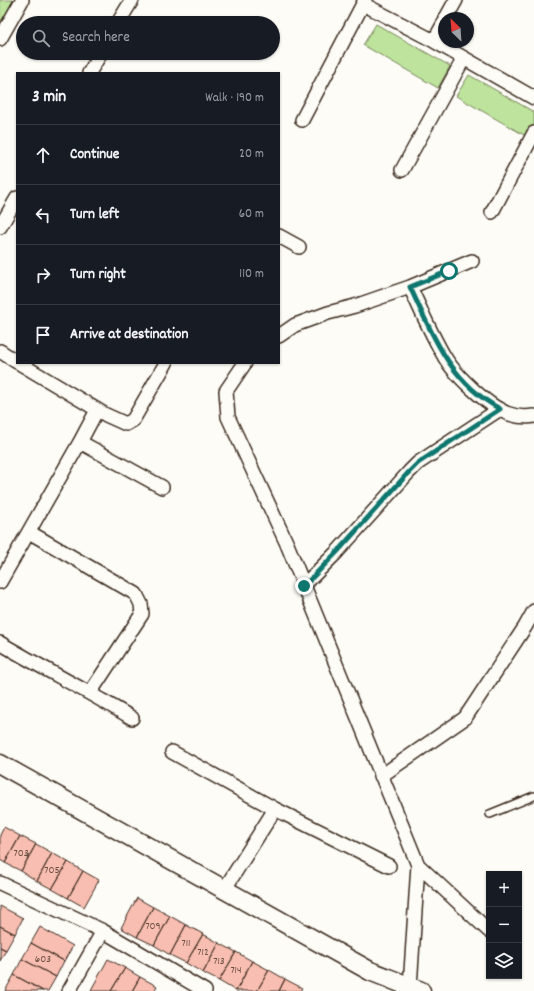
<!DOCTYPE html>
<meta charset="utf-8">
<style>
body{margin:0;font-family:Dekko,sans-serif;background:#20242c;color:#f1f3f6}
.controls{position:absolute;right:12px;bottom:12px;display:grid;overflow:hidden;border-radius:0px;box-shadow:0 1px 3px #0004}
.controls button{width:36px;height:36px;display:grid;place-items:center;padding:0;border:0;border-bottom:1px solid #363941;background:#171b24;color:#f1f3f6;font:20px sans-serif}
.compass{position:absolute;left:438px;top:12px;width:36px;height:36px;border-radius:50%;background:#171b24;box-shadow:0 1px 3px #0004;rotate:335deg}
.stop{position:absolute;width:12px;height:12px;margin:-9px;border:3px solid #0f766e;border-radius:50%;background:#fff}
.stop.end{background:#0f766e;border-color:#fff;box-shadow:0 1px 4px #0008}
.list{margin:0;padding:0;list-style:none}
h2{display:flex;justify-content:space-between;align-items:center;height:52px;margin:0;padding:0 16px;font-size:17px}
h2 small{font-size:13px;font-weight:400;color:#9ea1a6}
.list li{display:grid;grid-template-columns:26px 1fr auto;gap:12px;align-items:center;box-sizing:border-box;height:60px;padding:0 16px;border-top:1px solid #363941}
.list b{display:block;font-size:15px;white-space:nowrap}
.list em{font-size:13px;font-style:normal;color:#9ea1a6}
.icon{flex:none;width:22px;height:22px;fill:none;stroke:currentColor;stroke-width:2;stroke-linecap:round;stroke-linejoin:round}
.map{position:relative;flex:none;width:534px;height:991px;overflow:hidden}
.search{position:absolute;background:#171b24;box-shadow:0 1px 3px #0004;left:16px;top:16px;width:264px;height:44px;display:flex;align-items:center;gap:10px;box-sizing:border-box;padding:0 14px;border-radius:22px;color:#9ea1a6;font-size:15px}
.panel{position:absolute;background:#171b24;box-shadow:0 1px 3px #0004;left:16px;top:72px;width:264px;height:292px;border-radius:0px}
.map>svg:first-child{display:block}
.green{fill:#bde39d;stroke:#7c865e}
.building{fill:#f8beb1;stroke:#3b2a1e}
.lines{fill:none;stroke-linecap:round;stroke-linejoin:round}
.service-casing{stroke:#3b2a1e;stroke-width:10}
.minor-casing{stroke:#3b2a1e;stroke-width:16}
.secondary-casing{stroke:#3b2a1e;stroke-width:21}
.service{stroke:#fdfcf7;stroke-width:7}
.minor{stroke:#fdfcf7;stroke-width:13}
.secondary{stroke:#fdfcf7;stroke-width:18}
.route{stroke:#0f766e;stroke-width:5}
.labels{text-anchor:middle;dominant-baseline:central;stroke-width:3.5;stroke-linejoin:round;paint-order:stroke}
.number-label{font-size:11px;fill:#6a4f43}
</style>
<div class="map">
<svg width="534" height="991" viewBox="0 0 534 991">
<rect width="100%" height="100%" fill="#fdfcf7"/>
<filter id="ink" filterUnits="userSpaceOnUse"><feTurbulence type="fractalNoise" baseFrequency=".025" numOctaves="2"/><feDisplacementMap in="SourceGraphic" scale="8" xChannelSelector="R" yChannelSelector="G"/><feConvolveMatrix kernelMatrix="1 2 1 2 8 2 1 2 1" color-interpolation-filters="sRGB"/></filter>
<g filter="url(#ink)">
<path class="green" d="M0 0H22L0 40Z
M376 24 450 66 438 88 363 45Z
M469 75 534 112V133L531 139 456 96Z"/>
<path class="building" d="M4 827 20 836 5 863 0 860V835Z
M20 836 36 844 21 871 5 863Z
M36 844 52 853 37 881 21 871Z
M52 853 68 862 52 889 37 881Z
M68 862 83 871 68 898 52 889Z
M83 871 99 880 84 907 68 898Z
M137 898 153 907 137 937 121 928Z
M0 906 23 918 15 934 0 926Z
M153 907 170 916 154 945 137 937Z
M170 916 186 925 170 955 154 945Z
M186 925 203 934 186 963 170 955Z
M0 926 15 934 6 950 0 947Z
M40 927 73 946 64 961 31 943Z
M203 934 219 943 203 973 186 963Z
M31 943 64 961 56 977 22 959Z
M219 943 236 952 219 981 203 973Z
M0 947 6 950 0 961Z
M236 952 252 961 236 991 219 981Z
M22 959 56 977 48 991H43L14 975Z
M108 959 125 968 111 991H92L91 990Z
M252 961 269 970 257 991H236Z
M125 968 140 977 132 991H111Z
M269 970 285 979 279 991H257Z
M14 975 43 991H5Z
M140 977 157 986 154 991H132Z
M285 979 302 988 300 991H279Z"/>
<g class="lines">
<g class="service-casing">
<path id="service" d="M490 814 534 796"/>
</g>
<g class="minor-casing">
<path id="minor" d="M363 4 434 41 534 98
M446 18 456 0
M118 23 132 0
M0 39 22 0
M434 41 444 23
M89 73 101 53
M302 120 365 0
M402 170 464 58
M492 212 534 133
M0 227 17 198
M279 236 299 247
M410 287C421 310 431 334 444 356 454 374 492 411 513 415 519 417 528 417 534 416
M279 336 295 325 328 313 355 306 410 287 472 261
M0 351 17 362
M19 363 106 415 126 424 133 420 166 363
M245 363 226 391 228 417 287 544 418 865 410 987
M80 442 162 487
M29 532 136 594 141 604 142 614 90 693
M0 582 80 442 97 410
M304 585 337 552 409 472 418 463 500 409
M0 643C44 669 89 692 132 718
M172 752 275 809 389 866
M381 776 465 718 525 627 534 611
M418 865 489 931
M0 883 103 931 205 991
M224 890 275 809
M69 991 103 931"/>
</g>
<g class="secondary-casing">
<path id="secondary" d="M0 764 370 971 421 991"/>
</g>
<use href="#service" class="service"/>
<use href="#minor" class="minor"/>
<use href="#secondary" class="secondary"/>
</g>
</g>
<g class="lines" filter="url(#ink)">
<path class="route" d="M304 586 337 552 409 472 418 463 500 409C450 382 433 336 410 287L449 271"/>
</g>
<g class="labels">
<g class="number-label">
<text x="21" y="854">703</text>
<text x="52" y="871">705</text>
<text x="153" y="927">709</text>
<text x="186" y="944">711</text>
<text x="203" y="953">712</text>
<text x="43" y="960">603</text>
<text x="219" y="962">713</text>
<text x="236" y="971">714</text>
</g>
</g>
</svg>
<div class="controls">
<button>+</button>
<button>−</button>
<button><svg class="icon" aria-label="layers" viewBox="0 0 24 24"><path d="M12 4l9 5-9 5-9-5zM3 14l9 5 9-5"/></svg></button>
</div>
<svg class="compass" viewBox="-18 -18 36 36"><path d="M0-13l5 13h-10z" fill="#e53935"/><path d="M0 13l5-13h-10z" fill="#9ea1a6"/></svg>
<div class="stop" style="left:449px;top:271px"></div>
<div class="stop end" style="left:304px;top:586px"></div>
<div class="search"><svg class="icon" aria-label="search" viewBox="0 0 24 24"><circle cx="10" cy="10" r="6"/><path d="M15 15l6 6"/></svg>Search here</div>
<section class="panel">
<h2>3 min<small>Walk · 190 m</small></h2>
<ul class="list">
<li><svg class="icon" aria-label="ahead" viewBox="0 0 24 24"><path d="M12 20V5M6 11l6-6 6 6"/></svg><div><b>Continue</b></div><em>20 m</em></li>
<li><svg class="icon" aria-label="left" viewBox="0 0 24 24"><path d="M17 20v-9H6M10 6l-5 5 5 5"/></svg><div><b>Turn left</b></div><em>60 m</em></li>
<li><svg class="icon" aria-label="right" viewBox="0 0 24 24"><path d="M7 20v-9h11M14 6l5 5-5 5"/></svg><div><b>Turn right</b></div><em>110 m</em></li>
<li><svg class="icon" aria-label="arrive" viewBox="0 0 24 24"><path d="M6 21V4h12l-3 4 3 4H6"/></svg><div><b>Arrive at destination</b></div></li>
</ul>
</section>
</div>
